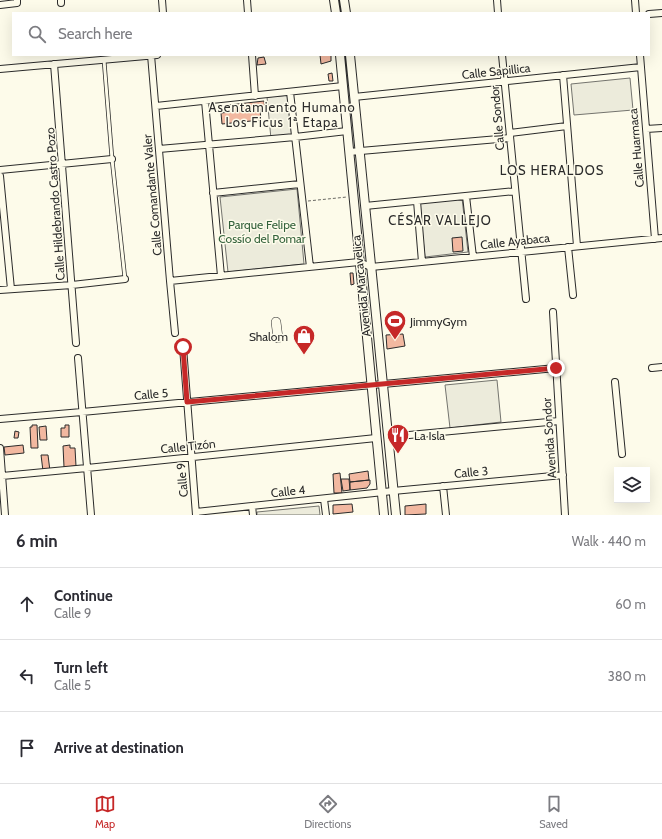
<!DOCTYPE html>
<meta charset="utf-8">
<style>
body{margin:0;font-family:Cabin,sans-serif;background:#f7f7f7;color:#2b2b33}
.controls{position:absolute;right:12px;bottom:12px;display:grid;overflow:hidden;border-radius:0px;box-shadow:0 4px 16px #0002}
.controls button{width:36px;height:36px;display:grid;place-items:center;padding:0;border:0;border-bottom:1px solid #e1e1e2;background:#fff;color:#2b2b33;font:20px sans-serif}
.stop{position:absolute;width:12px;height:12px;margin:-9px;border:3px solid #c62828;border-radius:50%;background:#fff}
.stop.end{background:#c62828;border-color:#fff;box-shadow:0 1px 4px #0008}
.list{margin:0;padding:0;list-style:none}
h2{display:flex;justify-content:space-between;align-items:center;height:52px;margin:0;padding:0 16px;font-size:17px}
h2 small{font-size:13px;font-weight:400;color:#7c7c81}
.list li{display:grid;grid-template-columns:26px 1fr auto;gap:12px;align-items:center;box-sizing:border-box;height:72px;padding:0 16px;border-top:1px solid #e1e1e2}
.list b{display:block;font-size:15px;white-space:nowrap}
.list p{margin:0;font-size:13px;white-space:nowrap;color:#7c7c81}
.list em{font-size:13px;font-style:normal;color:#7c7c81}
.icon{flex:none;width:22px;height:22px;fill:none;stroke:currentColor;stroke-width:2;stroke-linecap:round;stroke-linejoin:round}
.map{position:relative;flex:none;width:662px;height:515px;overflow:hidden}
.search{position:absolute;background:#fff;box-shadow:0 4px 16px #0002;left:12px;right:12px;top:12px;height:44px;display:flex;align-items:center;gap:10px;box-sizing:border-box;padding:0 14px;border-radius:0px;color:#7c7c81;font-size:15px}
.sheet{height:268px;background:#fff}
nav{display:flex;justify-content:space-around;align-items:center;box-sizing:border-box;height:56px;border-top:1px solid #e1e1e2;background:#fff;font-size:11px;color:#7c7c81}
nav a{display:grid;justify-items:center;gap:2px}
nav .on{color:#c62828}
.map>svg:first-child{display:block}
.green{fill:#ecebdb;stroke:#74746e}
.building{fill:#f2b8a0;stroke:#2b2b2b}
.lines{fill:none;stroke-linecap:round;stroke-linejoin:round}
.lane-casing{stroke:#2b2b2b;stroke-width:4.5}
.street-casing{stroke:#2b2b2b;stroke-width:8}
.secondary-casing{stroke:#2b2b2b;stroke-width:10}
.primary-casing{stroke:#2b2b2b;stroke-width:10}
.path{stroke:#6a6964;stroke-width:1;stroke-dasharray:3 2;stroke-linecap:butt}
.lane{stroke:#fdfbea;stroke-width:3}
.street{stroke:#fdfbea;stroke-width:6}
.secondary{stroke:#fdfbea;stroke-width:8}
.primary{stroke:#fdfbea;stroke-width:9}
.route{stroke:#c62828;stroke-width:5}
.labels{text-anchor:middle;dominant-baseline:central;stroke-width:3;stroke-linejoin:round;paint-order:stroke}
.street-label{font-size:12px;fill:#2b2b2b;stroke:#fdfbea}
.park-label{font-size:12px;fill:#34623c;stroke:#fdfbea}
.poi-label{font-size:12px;fill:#2b2b2b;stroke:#fdfbea;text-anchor:start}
.neighbourhood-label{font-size:13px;letter-spacing:1px;fill:#2b2b2b;stroke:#fdfbea}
</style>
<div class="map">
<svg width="662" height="515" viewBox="0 0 662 515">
<rect width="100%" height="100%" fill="#fdfbea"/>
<path class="green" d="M630 78 633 110 574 115 571 84Z
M291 95 294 137 271 139 267 97Z
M297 189 304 264 228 272 220 197Z
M462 198 468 252 425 257 419 203Z
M497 380 501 422 450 428 445 385Z
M319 506 320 515H257V512Z"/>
<path class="building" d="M320 55H331V61L321 64Z
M264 57 266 64 257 65 258 58Z
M332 73 333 81H329L328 74Z
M264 101 265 109 260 110 261 120 222 124 221 113 230 112 229 105Z
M462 237 463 251 453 252 452 238Z
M350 273H353L354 284 351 285Z
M403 334 405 346 387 349 386 335Z
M32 425H37L38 448H31L30 427H32Z
M65 425H69V437H61V428H65Z
M46 426 47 440H40L39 427Z
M15 431 19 432 18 438H14Z
M23 445 24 453 5 455 4 447Z
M70 445V448H75L76 466 64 467 63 446Z
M41 455H48L50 471H43Z
M368 471 369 480 350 482 349 474Z
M340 473 342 493H334L333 474Z
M341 479H349L350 490 343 491Z
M370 480V484L367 488 350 490V482Z
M352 504 353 512 333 514V505Z
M426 504V514L405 515V506Z"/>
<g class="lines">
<g class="lane-casing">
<path id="lane" d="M104 60 112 159 125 279"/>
</g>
<g class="street-casing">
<path id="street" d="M61 0V3
M162 0 163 13
M247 0 248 13
M497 0 498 13
M635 0 636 13
M0 5 17 3V0
M649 14 662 13
M151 55 170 281 175 333
M252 55 255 96
M502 55 526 299
M640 55 655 239
M54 64 76 343
M0 69 157 55
M563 75 577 246
M290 92 310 267
M354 97 641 67
M205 101 221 276
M156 106 343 86
M646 129 662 128
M510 133 567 126
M159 149 295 137 347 131
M349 152 510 138
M0 170 112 159
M0 176 11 289
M213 193 300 184
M466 196 473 257
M417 201 422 262
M365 206 515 191
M568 247 573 295
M170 281 359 262 371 267 662 238
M0 290 72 285 125 279
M553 312 565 515
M183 347 196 515
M78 358 91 515
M652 368 662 367
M615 382 622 454
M0 419 82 412 556 368
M388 437 559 421
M0 448 5 515
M2 476 87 468 376 438
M443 486 446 515
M324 499 326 515
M252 506 253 515
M196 512 393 491 563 475"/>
</g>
<g class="secondary-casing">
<path id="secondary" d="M334 0 336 13
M344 0 346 13
M340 55 384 515
M350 55 396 515"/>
</g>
<g class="primary-casing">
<path id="primary" d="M276 322 278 338"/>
</g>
<path class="path" d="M308 201 347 197"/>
<use href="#lane" class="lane"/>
<use href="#street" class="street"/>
<use href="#secondary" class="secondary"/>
<use href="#primary" class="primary"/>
</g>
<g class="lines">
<path class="route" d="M183 347 187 402 556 368"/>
</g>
<defs>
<g id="stadium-pin" transform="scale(1.15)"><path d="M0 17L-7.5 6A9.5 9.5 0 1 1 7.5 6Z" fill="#c62828" stroke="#fdfbea"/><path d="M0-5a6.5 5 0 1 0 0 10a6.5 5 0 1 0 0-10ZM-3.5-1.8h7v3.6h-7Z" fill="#fff"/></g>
<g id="shop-pin" transform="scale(1.15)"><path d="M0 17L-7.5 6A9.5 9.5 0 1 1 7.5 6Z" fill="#c62828" stroke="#fdfbea"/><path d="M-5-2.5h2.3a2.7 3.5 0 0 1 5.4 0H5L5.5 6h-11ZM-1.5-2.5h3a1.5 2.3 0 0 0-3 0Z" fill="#fff"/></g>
<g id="restaurant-pin" transform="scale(1.15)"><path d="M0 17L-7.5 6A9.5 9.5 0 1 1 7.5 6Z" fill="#c62828" stroke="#fdfbea"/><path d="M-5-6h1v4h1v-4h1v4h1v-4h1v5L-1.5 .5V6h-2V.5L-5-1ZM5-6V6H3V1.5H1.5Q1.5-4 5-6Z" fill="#fff"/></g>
</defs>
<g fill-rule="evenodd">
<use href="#stadium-pin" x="395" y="321"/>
<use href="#shop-pin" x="304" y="336"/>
<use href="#restaurant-pin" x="398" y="435"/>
</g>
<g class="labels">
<g class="street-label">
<text transform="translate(496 71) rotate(-6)">Calle Sapillica</text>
<text transform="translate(497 118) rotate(-95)">Calle Sondor</text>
<text transform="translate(636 148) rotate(-95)">Calle Huarmaca</text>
<text transform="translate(152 195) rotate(-95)">Calle Comandante Valer</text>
<text transform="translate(55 204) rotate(-94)">Calle Hildebrando Castro Pozo</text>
<text transform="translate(515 241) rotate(-6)">Calle Ayabaca</text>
<text transform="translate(361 286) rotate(-96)">Avenida Marcavelica</text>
<text transform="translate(151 394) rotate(-5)">Calle 5</text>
<text transform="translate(549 438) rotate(-94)">Avenida Sondor</text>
<text transform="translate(188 446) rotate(-6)">Calle Tizón</text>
<text transform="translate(471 472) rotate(-5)">Calle 3</text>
<text transform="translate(182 480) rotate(-95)">Calle 9</text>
<text transform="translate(288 491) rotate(-6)">Calle 4</text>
</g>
<g class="park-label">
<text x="262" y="224">Parque Felipe<tspan x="262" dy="14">Cossío del Pomar</tspan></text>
</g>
<g class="poi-label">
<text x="410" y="321">JimmyGym</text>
<text x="288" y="336" text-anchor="end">Shalom</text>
<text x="414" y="435">La Isla</text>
</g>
<g class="neighbourhood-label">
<text x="282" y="107">Asentamiento Humano<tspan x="282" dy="15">Los Ficus 1ª Etapa</tspan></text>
<text x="552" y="170">LOS HERALDOS</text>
<text x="440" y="220">CÉSAR VALLEJO</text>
</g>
</g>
</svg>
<div class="controls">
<button><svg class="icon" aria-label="layers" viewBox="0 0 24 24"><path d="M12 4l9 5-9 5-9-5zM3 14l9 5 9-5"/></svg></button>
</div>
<div class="stop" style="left:183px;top:347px"></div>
<div class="stop end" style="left:556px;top:368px"></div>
<div class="search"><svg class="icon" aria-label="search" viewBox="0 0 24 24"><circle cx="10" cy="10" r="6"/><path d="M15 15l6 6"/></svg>Search here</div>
</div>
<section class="sheet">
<h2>6 min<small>Walk · 440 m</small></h2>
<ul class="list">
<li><svg class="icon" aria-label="ahead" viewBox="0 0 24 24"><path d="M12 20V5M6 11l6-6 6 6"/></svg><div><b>Continue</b><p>Calle 9</p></div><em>60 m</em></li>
<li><svg class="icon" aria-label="left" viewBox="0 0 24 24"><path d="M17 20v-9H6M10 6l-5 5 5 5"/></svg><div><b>Turn left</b><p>Calle 5</p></div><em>380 m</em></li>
<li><svg class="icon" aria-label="arrive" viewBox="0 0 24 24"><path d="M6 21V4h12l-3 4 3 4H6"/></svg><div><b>Arrive at destination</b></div></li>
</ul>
</section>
<nav>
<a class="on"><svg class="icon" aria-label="map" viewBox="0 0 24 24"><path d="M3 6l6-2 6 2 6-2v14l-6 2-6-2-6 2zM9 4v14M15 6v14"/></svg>Map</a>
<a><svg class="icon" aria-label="directions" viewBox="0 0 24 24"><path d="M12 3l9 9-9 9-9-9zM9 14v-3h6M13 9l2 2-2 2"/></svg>Directions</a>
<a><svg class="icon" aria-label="saved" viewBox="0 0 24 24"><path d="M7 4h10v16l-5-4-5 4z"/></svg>Saved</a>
</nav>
